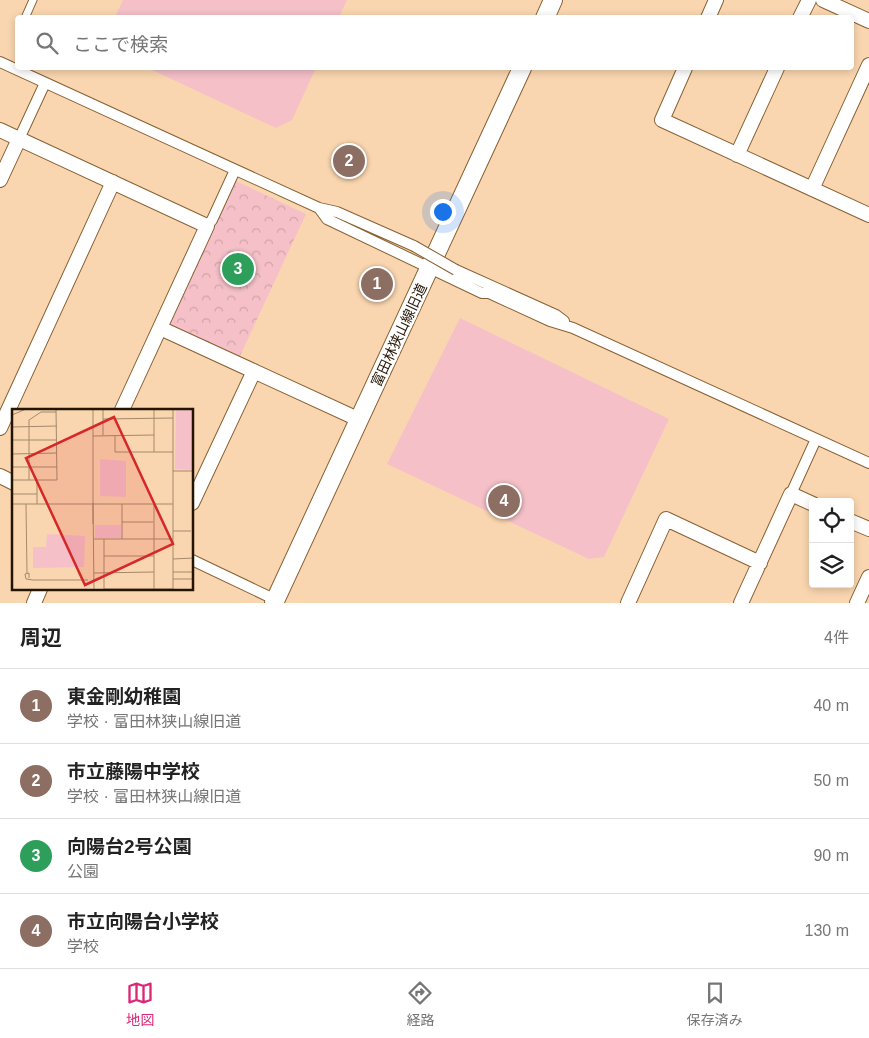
<!DOCTYPE html>
<html lang="ja">
<meta charset="utf-8">
<style>
body{margin:0;font-family:Arial,"Noto Sans JP",sans-serif;background:#f2f2f2;color:#222}
.controls{position:absolute;right:15px;bottom:15px;display:grid;overflow:hidden;border-radius:5px;box-shadow:0 2px 8px #0003}
.controls button{width:45px;height:45px;display:grid;place-items:center;padding:0;border:0;border-bottom:1px solid #e0e0e0;background:#fff;color:#222;font:25px sans-serif}
.you{position:absolute;left:442px;top:211px;width:18px;height:18px;margin:-12px;border:4px solid #fff;border-radius:50%;background:#1a73e8;box-shadow:0 0 0 8px #1a73e833}
.badge{display:grid;place-items:center;width:32px;height:32px;border-radius:50%;background:#db2777;color:#fff;font-size:16px;font-weight:700}
.pin{position:absolute;translate:-50% -50%;border:2px solid #fff;box-shadow:0 1px 5px #0006}
.list{margin:0;padding:0;list-style:none}
h2{display:flex;justify-content:space-between;align-items:center;height:65px;margin:0;padding:0 20px;font-size:21px}
h2 small{font-size:16px;font-weight:400;color:#767676}
.list li{display:grid;grid-template-columns:32px 1fr auto;gap:15px;align-items:center;box-sizing:border-box;height:75px;padding:0 20px;border-top:1px solid #e0e0e0}
.list b{display:block;font-size:19px;white-space:nowrap}
.list p{margin:0;font-size:16px;white-space:nowrap;color:#767676}
.list em{font-size:16px;font-style:normal;color:#767676}
.icon{flex:none;width:28px;height:28px;fill:none;stroke:currentColor;stroke-width:2;stroke-linecap:round;stroke-linejoin:round}
.map{position:relative;flex:none;width:869px;height:603px;overflow:hidden}
.search{position:absolute;background:#fff;box-shadow:0 2px 8px #0003;left:15px;right:15px;top:15px;height:55px;display:flex;align-items:center;gap:12px;box-sizing:border-box;padding:0 18px;border-radius:5px;color:#767676;font-size:19px}
.sheet{height:365px;background:#fff}
nav{display:flex;justify-content:space-around;align-items:center;box-sizing:border-box;height:70px;border-top:1px solid #e0e0e0;background:#fff;font-size:14px;color:#767676}
nav a{display:grid;justify-items:center;gap:2px}
nav .on{color:#db2777}
.map>svg:first-child{display:block}
.forest{fill:url(#forest-crowns)}
.garden{fill:#f5c0c8}
.lines{fill:none;stroke-linecap:round;stroke-linejoin:round}
.service-casing{stroke:#886133;stroke-width:9}
.pedestrian-casing{stroke:#886133;stroke-width:12}
.minor-casing{stroke:#886133;stroke-width:16}
.tertiary-casing{stroke:#886133;stroke-width:20}
.service{stroke:#fff;stroke-width:7}
.pedestrian{stroke:#fff;stroke-width:10}
.minor{stroke:#fff;stroke-width:14}
.tertiary{stroke:#fff;stroke-width:18}
.pedestrian-bridge-casing{stroke:#886133;stroke-width:12;stroke-linecap:butt}
.pedestrian-bridge{stroke:#fff;stroke-width:10}
.labels{text-anchor:middle;dominant-baseline:central;stroke-width:4.5;stroke-linejoin:round;paint-order:stroke}
.street-label{font-size:14px;fill:#241503;stroke:#fefefe}
.inset-road{fill:none;stroke:#a4896b;stroke-width:1}
.view{fill:#d62828;fill-opacity:0.15;stroke:#d62828;stroke-width:2.5}
.inset-edge{fill:none;stroke:#241503;stroke-width:2.5}
</style>
<div class="map">
<svg width="869" height="603" viewBox="0 0 869 603">
<defs>
<pattern id="forest-crowns" width="20" height="18" patternUnits="userSpaceOnUse" patternTransform="scale(1.25)"><rect width="20" height="18" fill="#f5c0c8"/><path d="M2 6a3 3 0 1 1 6 0M12 15a3 3 0 1 1 6 0" fill="none" stroke="#d2a4aa"/></pattern>
</defs>
<rect width="100%" height="100%" fill="#fad6b0"/>
<path class="forest" d="M236 181 306 214 239 358 169 325Z"/>
<path class="garden" d="M123 0H347L339 17H115Z
M148 68H316L292 120 276 128Z
M460 318 669 419 604 557 589 559 387 464Z"/>
<g class="lines">
<g class="service-casing">
<path id="service" d="M25 18 33 0"/>
</g>
<g class="pedestrian-casing">
<path id="pedestrian" d="M0 62 319 208 337 212 414 246
M19 139 45 83
M319 208 327 219 482 293H489L550 321 573 328 869 463
M207 226 212 220 235 170
M456 270 556 315 564 321
M791 494 816 439
M192 560 276 600"/>
</g>
<g class="minor-casing">
<path id="minor" d="M823 0 869 21
M708 18 716 0
M800 18 809 0
M685 68 662 120 869 215
M0 130 207 226 122 410
M737 155 777 68
M0 180 19 139
M812 189 869 65
M160 328 360 420
M0 428 113 182
M0 476 14 483
M192 503 254 371
M850 521 869 529
M34 603 40 589
M628 603 666 519 760 563
M741 603 791 494 813 504
M857 603 869 577"/>
</g>
<g class="tertiary-casing">
<path id="tertiary" d="M545 18 553 0
M274 603 522 68"/>
</g>
<use href="#service" class="service"/>
<use href="#pedestrian" class="pedestrian"/>
<use href="#minor" class="minor"/>
<use href="#tertiary" class="tertiary"/>
<g class="pedestrian-bridge-casing">
<path id="pedestrian-bridge" d="M414 246 456 270"/>
</g>
<use href="#pedestrian-bridge" class="pedestrian-bridge"/>
</g>
<g class="labels">
<g class="street-label">
<text transform="translate(399 335) rotate(-65)">富田林狭山線旧道</text>
</g>
</g>
<g transform="translate(12 409)">
<rect width="181" height="181" fill="#fad6b0"/>
<path d="M164 0H181V61L163 60Z" fill="#f5c0c8"/>
<path d="M83 116H109V129H83Z" fill="#f5c0c8"/>
<path d="M88 50 114 52V88L88 87ZM35 125 73 127 72 158 21 159V138H34Z" fill="#f5c0c8"/>
<path class="inset-road" d="M81 0V115M91 0V26M142 0V43M161 0V181M0 6 14 0M91 10 161 9M0 18 45 17M81 27 142 26M103 27V43H161M0 31H45M0 45 45 44M0 58H45M161 62H182M0 71H45L44 0M17 71V11L29 3H44M25 72V95M0 85H25M81 94 82 181M0 95H161M14 95 15 164M110 95V130M142 95V181M110 113H141M161 122H179M82 130H161M92 130V181M92 147H142M161 150 182 149M0 151V168M161 163H182M82 164 142 163M17 169V164L13 165 14 170 21 171H76M161 170H182M92 180H161"/>
<path class="view" d="M102 8 161 135 73 176 14 49Z"/>
<rect width="181" height="181" class="inset-edge"/>
</g>
</svg>
<div class="controls">
<button><svg class="icon" aria-label="locate" viewBox="0 0 24 24"><circle cx="12" cy="12" r="6"/><path d="M12 2v4M12 18v4M2 12h4M18 12h4"/></svg></button>
<button><svg class="icon" aria-label="layers" viewBox="0 0 24 24"><path d="M12 4l9 5-9 5-9-5zM3 14l9 5 9-5"/></svg></button>
</div>
<div class="you"></div>
<div class="pin badge" style="left:377px;top:284px;background:#8d6e63">1</div>
<div class="pin badge" style="left:349px;top:161px;background:#8d6e63">2</div>
<div class="pin badge" style="left:238px;top:269px;background:#2e9e5b">3</div>
<div class="pin badge" style="left:504px;top:501px;background:#8d6e63">4</div>
<div class="search"><svg class="icon" aria-label="search" viewBox="0 0 24 24"><circle cx="10" cy="10" r="6"/><path d="M15 15l6 6"/></svg>ここで検索</div>
</div>
<section class="sheet">
<h2>周辺<small>4件</small></h2>
<ul class="list">
<li><span class="badge" style="background:#8d6e63">1</span><div><b>東金剛幼稚園</b><p>学校 · 富田林狭山線旧道</p></div><em>40 m</em></li>
<li><span class="badge" style="background:#8d6e63">2</span><div><b>市立藤陽中学校</b><p>学校 · 富田林狭山線旧道</p></div><em>50 m</em></li>
<li><span class="badge" style="background:#2e9e5b">3</span><div><b>向陽台2号公園</b><p>公園</p></div><em>90 m</em></li>
<li><span class="badge" style="background:#8d6e63">4</span><div><b>市立向陽台小学校</b><p>学校</p></div><em>130 m</em></li>
</ul>
</section>
<nav>
<a class="on"><svg class="icon" aria-label="map" viewBox="0 0 24 24"><path d="M3 6l6-2 6 2 6-2v14l-6 2-6-2-6 2zM9 4v14M15 6v14"/></svg>地図</a>
<a><svg class="icon" aria-label="directions" viewBox="0 0 24 24"><path d="M12 3l9 9-9 9-9-9zM9 14v-3h6M13 9l2 2-2 2"/></svg>経路</a>
<a><svg class="icon" aria-label="saved" viewBox="0 0 24 24"><path d="M7 4h10v16l-5-4-5 4z"/></svg>保存済み</a>
</nav>
